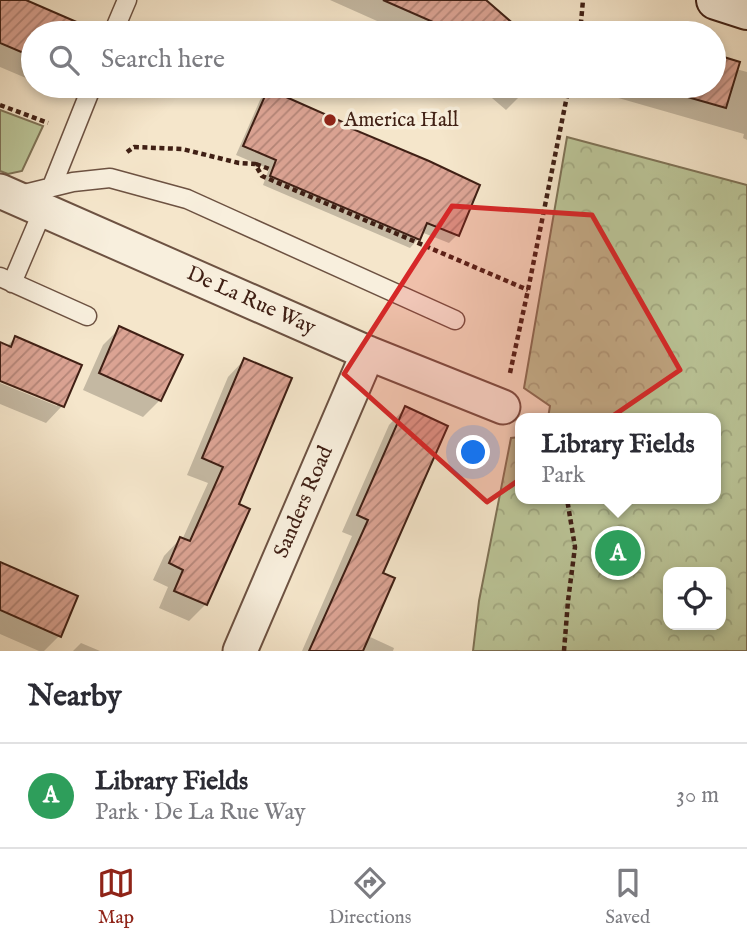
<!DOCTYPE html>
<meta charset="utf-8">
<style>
body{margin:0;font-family:"IM FELL English",serif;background:#f7f7f7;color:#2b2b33}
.controls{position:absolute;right:21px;bottom:21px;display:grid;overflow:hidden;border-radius:14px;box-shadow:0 4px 10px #0003}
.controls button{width:63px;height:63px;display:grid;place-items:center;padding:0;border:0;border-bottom:2px solid #e1e1e2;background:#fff;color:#2b2b33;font:35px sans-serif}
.you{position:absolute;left:474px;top:453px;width:24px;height:24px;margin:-18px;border:5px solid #fff;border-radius:50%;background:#1a73e8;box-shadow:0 0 0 10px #1a73e833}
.badge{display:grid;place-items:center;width:46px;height:46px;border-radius:50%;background:#8f2418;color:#fff;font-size:23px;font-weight:700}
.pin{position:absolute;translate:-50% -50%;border:4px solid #fff;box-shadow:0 2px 7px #0006}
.popup{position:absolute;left:515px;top:413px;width:206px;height:91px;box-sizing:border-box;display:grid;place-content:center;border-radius:14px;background:#fff;filter:drop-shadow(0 2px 5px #0005);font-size:23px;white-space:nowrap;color:#7c7c81}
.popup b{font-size:26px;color:#2b2b33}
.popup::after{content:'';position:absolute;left:50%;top:100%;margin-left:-14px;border:14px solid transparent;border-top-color:#fff}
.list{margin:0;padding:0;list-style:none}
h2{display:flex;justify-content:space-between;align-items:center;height:91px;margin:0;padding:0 28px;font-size:30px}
h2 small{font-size:23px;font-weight:400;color:#7c7c81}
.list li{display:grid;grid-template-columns:46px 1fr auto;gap:21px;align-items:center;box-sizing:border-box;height:105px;padding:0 28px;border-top:2px solid #e1e1e2}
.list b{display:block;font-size:26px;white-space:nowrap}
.list p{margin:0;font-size:23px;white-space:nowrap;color:#7c7c81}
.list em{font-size:23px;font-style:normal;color:#7c7c81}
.icon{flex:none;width:38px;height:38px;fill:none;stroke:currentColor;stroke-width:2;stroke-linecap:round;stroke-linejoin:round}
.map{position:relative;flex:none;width:747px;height:651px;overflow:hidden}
.search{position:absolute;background:#fff;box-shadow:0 4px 10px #0003;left:21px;right:21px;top:21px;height:77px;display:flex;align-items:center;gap:18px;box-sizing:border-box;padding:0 24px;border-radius:38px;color:#7c7c81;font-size:26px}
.sheet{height:196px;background:#fff}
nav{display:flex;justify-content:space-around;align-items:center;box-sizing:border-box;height:98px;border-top:2px solid #e1e1e2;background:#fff;font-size:19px;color:#7c7c81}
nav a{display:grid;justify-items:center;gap:4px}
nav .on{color:#8f2418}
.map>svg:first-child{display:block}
.grass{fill:#bbc598;stroke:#7e7256;stroke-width:2}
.forest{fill:url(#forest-crowns);stroke:#7e7256;stroke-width:2;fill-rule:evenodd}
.shadow{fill:#0003}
.building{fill:url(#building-hatch);stroke:#402015;stroke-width:2}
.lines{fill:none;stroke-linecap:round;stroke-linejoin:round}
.lane-casing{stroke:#6d5242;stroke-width:21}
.street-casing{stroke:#6d5242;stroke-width:37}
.secondary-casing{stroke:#402015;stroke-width:42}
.path{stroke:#402015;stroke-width:4.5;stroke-dasharray:5 3.5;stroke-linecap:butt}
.lane{stroke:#f8efdd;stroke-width:18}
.street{stroke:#f8efdd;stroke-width:33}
.secondary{stroke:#f8efdd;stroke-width:38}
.marked{fill:#d62828;fill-opacity:0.2;stroke:#d62828;stroke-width:5;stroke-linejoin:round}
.poi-dot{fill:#8f2418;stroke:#f8efdd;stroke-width:2.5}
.labels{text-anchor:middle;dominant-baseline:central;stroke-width:7;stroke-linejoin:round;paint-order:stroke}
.poi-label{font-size:21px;fill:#402015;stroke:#f8efdd;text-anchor:start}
.street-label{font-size:21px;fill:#402015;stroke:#f8efdd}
</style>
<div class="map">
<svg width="747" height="651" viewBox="0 0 747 651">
<defs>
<pattern id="forest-crowns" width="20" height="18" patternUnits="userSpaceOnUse" patternTransform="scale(1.75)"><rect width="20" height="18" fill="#bbc598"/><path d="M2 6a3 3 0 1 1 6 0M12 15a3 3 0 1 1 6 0" fill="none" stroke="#a2a982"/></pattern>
<pattern id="building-hatch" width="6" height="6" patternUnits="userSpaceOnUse" patternTransform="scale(1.75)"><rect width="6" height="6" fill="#dba393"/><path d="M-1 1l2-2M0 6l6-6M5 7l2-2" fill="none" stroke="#b38477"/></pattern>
</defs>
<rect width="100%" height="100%" fill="#f5e6cb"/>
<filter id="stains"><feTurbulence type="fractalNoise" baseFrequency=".00286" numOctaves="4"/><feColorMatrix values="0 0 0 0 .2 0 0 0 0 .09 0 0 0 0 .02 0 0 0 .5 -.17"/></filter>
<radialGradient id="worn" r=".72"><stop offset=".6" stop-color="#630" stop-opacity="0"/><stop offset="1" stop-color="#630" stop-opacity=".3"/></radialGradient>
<path class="grass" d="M0 110 43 126 22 171 8 174 0 171Z"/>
<path class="forest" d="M567 137 747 185V651H473L479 601 511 438 520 437V499H716V418H548L550 406 524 388ZM668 572H721V625H668Z"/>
<path class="shadow" d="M0 0H22L93 30 92 33H33V81L0 67Z
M330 0H484L521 33H404Z
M714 63 747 72V140L743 138 744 134 601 93 603 86H714Z
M44 86H62L57 91Z
M478 86H530L506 110Z
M268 91 341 126 457 235 449 243 421 232 418 239 410 248 263 185 269 169 236 155 260 100Z
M119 329 160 400 143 417 83 390 103 345Z
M15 338 80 365 62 406 46 423 0 404V383L57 406V403L0 379V344L6 347Z
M244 360 236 505 206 604 189 621 159 608 168 587 153 580 164 556 180 539 182 540 208 483 187 475 228 377Z
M405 408 381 574 368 636 394 648 393 651H302L352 536 342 532 389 425Z
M0 563 59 636 44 651H39L0 634Z
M81 643 100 651H73Z"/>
<path class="building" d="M0 0H26L102 33H33V57L0 43Z
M383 0H486L524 33H458Z
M714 54 740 62 726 108 649 86H714Z
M268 89 345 123 343 125 429 161 480 185 459 236 427 223 420 240 270 176 276 160 243 146Z
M119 326 183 355 161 401 99 373Z
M15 336 82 365 64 407 0 381V342L11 347Z
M244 358 292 378 239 504 250 509 207 605 174 591 183 570 169 563 180 537 190 541 223 467 202 458Z
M405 406 448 426 383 573 395 578 363 651H309L368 520 357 515Z
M0 562 78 596 61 637 0 610Z"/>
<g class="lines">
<g class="lane-casing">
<path id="lane" d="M113 33 127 0
M52 186 92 86
M16 196 73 182 110 178 187 199 455 320
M0 277 87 316
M12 283 43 210"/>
</g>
<g class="street-casing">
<path id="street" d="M0 191 368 353 503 407
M240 651 368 353"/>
</g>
<g class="secondary-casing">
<path id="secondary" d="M716 0 747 10"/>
</g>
<path class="path" d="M580 33 583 0
M0 105 48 123
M127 152 134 147 182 149 239 163 255 164 262 176 528 290
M256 164 272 170
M510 373 528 290 569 86
M564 651 568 601 575 547 567 499"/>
<use href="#lane" class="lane"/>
<use href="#street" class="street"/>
<use href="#secondary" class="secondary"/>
</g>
<path class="marked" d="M452 206 592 215 680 370 487 502 344 374Z"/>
<circle class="poi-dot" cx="330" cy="120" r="7"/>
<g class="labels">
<g class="poi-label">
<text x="344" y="120">America Hall</text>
</g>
<g class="street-label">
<text transform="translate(251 301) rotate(24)">De La Rue Way</text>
<text transform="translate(304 502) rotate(-67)">Sanders Road</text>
</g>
</g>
<rect width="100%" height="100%" filter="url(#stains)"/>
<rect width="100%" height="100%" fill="url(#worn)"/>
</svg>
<div class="controls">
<button><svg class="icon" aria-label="locate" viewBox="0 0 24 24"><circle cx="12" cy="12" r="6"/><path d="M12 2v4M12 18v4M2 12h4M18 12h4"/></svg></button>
</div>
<div class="you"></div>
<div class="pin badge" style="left:618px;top:553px;background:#2e9e5b">A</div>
<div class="popup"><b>Library Fields</b>Park</div>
<div class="search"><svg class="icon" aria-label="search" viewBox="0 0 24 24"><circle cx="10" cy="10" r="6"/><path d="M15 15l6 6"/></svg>Search here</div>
</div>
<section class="sheet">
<h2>Nearby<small></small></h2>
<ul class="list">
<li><span class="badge" style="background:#2e9e5b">A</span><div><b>Library Fields</b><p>Park · De La Rue Way</p></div><em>30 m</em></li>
</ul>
</section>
<nav>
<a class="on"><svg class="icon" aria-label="map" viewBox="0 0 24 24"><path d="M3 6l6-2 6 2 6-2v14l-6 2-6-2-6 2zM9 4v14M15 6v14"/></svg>Map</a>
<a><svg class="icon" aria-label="directions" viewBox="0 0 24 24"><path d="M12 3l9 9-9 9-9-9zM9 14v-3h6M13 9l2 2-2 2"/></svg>Directions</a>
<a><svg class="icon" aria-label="saved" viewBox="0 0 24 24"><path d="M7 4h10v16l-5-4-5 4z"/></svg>Saved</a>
</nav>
